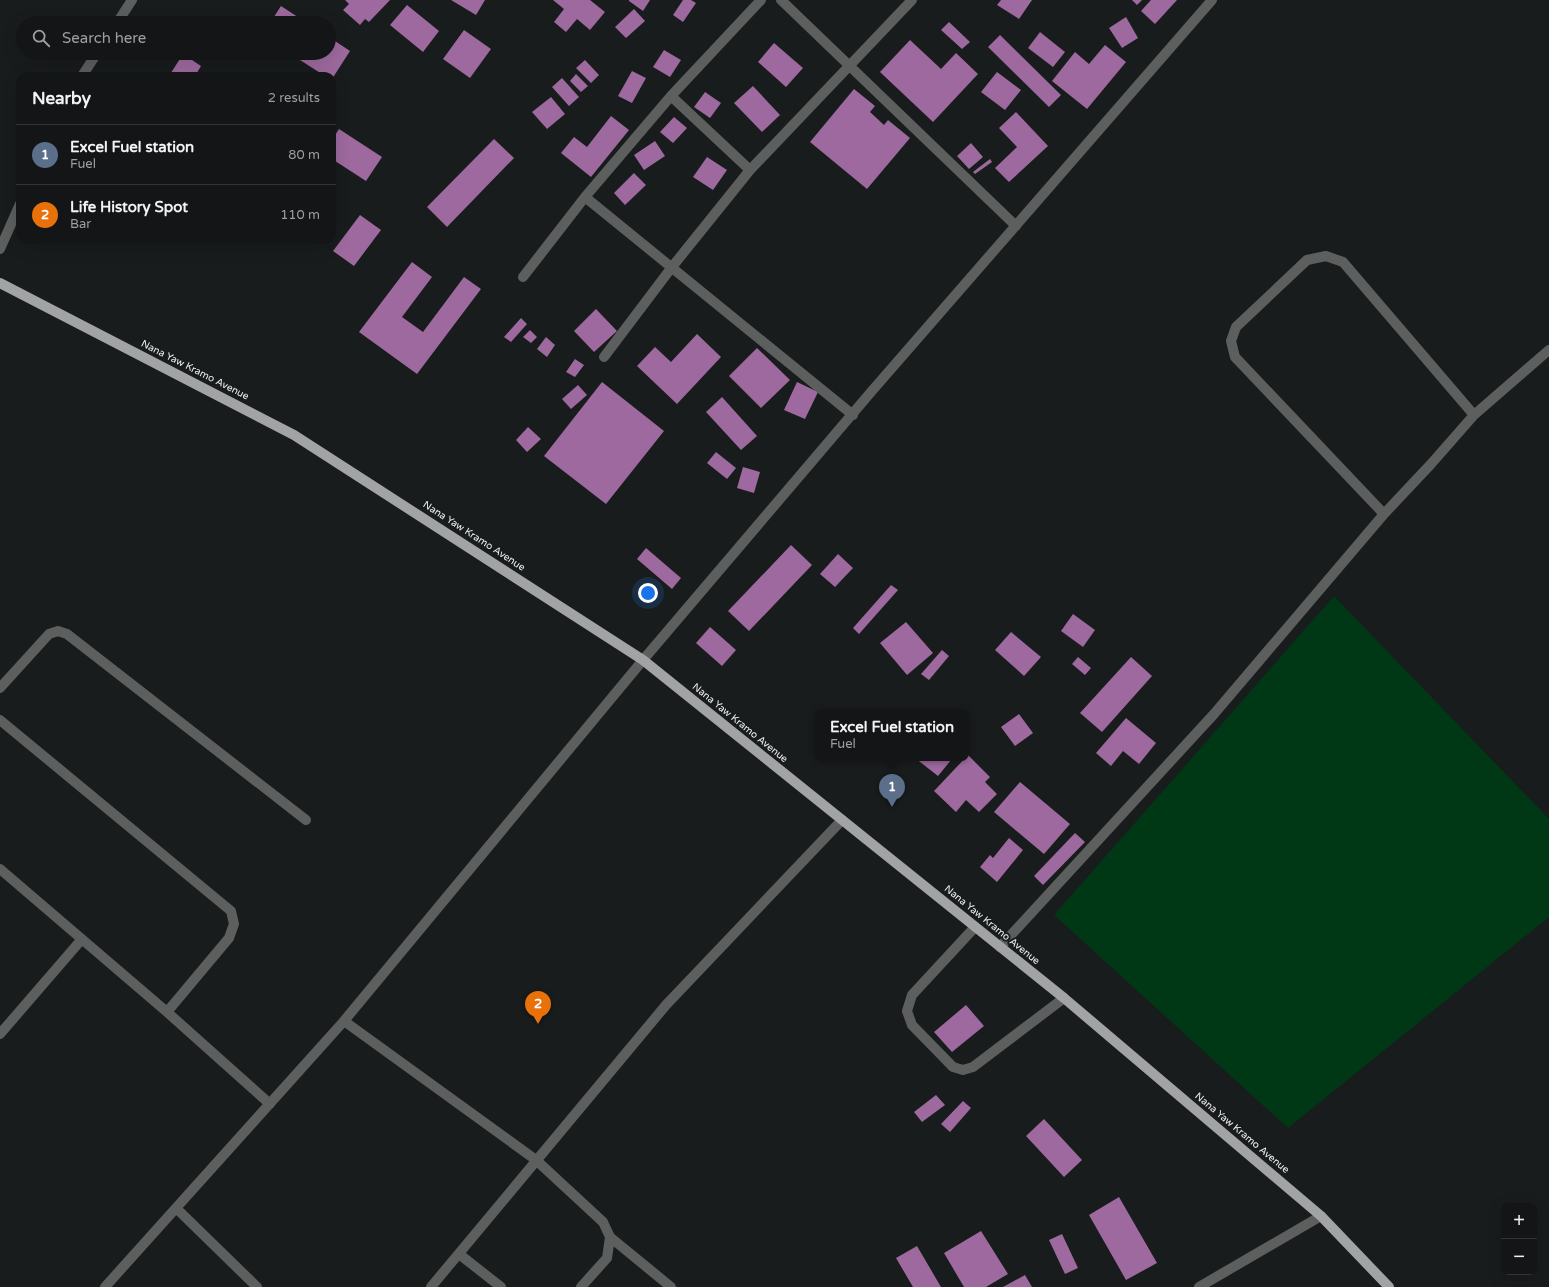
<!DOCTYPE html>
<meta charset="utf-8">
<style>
body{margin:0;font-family:"Varela Round",sans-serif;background:#202223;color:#f1f3f6}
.controls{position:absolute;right:12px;bottom:12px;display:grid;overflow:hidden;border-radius:8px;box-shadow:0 4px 16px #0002}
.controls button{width:36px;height:36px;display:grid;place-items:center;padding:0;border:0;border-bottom:1px solid #323435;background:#131516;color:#f1f3f6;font:20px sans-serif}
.you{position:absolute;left:648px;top:593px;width:14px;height:14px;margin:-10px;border:3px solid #fff;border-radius:50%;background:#1a73e8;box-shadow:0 0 0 6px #1a73e833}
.badge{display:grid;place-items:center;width:26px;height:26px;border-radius:50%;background:#fd86e2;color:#fff;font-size:13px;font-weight:700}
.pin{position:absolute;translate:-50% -33px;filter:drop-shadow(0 1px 2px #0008)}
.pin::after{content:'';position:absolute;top:21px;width:14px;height:12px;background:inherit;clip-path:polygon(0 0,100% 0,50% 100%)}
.popup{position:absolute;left:815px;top:709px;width:154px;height:52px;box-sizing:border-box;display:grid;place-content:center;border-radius:8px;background:#131516;filter:drop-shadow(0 1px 3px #0005);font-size:13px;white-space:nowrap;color:#9d9fa1}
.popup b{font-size:15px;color:#f1f3f6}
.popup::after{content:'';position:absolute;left:50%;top:100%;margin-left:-8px;border:8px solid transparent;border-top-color:#131516}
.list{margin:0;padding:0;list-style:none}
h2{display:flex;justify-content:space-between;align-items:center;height:52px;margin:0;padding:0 16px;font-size:17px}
h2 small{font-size:13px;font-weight:400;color:#9d9fa1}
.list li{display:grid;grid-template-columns:26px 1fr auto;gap:12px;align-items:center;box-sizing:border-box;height:60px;padding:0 16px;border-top:1px solid #323435}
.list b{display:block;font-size:15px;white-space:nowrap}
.list p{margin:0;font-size:13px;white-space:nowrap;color:#9d9fa1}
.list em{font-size:13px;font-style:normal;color:#9d9fa1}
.icon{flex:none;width:22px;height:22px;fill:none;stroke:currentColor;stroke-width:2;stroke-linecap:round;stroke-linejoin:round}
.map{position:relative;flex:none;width:1549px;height:1287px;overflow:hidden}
.search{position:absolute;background:#131516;box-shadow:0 4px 16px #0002;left:16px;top:16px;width:320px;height:44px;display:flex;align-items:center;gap:10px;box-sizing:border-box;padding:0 14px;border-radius:22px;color:#9d9fa1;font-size:15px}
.panel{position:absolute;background:#131516;box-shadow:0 4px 16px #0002;left:16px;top:72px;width:320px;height:172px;border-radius:12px}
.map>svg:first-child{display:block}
.green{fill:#003714}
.building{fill:#9d699e}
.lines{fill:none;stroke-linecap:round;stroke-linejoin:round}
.service{stroke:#5d5f5f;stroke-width:10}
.minor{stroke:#5d5f5f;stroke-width:10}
.primary{stroke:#a1a3a5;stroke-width:10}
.labels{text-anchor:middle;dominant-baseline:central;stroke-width:4;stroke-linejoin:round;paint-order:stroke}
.street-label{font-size:10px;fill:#eef0f1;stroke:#191c1d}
</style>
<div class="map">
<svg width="1549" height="1287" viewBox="0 0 1549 1287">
<rect width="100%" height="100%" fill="#191c1d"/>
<path class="green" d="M1334 596 1549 819V917L1288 1128 1054 915Z"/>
<path class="building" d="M345 0H390L369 22 365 19 360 25 343 10 349 4Z
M451 0H485L476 15Z
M553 0H590L605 12 590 30 577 19 566 32 554 22 564 9Z
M629 0H650L643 11 629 1Z
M683 0H691L696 3 683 22 673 15Z
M1001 0H1032L1019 19 997 5Z
M1132 0H1142L1137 5Z
M1151 0H1177L1155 24 1141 11Z
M407 5 439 31 423 52 390 25Z
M281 6 307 23H270Z
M634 9 645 21 626 38 615 27Z
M1126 17 1138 38 1122 48 1109 28Z
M949 22 970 42 962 49 941 30Z
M464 30 491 49 470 78 443 59Z
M1040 32 1065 52 1053 67 1028 48Z
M1000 35 1061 95 1049 107 988 47Z
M329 37 350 51 332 79V76H325L289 53H329Z
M910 40 941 69 956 53 978 74 933 122 880 72Z
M774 43 803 68 786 87 758 62Z
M1105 45 1126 62 1087 109 1052 81 1075 52 1089 64Z
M664 50 681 60 670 77 653 67Z
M183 54 201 66 195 76H169Z
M585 60 599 75 591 83 576 68Z
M632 71 646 78 632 103 618 96Z
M997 72 1021 90 1005 110 981 92Z
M576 74 588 86 581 92 570 81Z
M562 78 579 97 569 106 552 87Z
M753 86 780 115 762 132 734 103Z
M854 89 875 106 870 112 884 125 888 120 910 138 867 189 810 142Z
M705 92 721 103 710 118 694 107Z
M551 97 565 114 547 129 532 112Z
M1016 112 1048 146 1009 182 995 168 1017 147 999 128Z
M611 116 629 130 591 177 561 153 574 137 587 147Z
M674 117 687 128 673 143 660 132Z
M339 129 382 157 366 181 332 159V140Z
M494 139 514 158 447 227 427 207Z
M655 141 665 156 644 170 634 155Z
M971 143 983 157 969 169 957 156Z
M707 157 727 170 713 190 693 177Z
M990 159 992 162 975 174 973 172Z
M634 173 646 185 625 205 614 193Z
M360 215 381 230 354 266 333 251Z
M412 262 432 277 402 317 423 332 464 277 481 289 417 374 359 332Z
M596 309 617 331 594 352 574 331Z
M521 318 527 324 511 342 504 337Z
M530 330 537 337 531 343 523 337Z
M697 334 721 357 677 404 637 366 655 347 671 362Z
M546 337 555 345 547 357 537 349Z
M757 348 790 380 761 408 729 376Z
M575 359 584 365 575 377 566 372Z
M602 382 664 431 606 504 544 456Z
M797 382 818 392 805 419 784 410Z
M578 385 587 395 571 409 562 399Z
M722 397 757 436 741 450 706 412Z
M528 427 541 439 527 452 516 440Z
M716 452 736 468 727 479 707 463Z
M743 467 760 472 754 493 737 488Z
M791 545 812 565 749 631 728 611Z
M646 548 681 578 672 589 637 559Z
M838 554 853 568 835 587 820 574Z
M891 585 898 590 859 634 853 628Z
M1073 614 1095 630 1083 647 1061 631Z
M906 622 933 653 907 675 880 643Z
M710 627 736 650 722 666 696 643Z
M1011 632 1041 657 1024 676 995 650Z
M942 650 949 656 929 680 921 674Z
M1078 657 1091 668 1085 675 1072 664Z
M1131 657 1152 676 1102 732 1080 713Z
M1019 714 1033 733 1015 746 1001 727Z
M1126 718 1156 743 1139 764 1123 751 1111 766 1096 753Z
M968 755 990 777 985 782 997 794 979 812 966 800 956 812 934 791Z
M915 758H948L951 760 938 776Z
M1020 782 1070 824 1044 854 994 812Z
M1075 833 1085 842 1043 885 1034 876Z
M1009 838 1023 850 997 882 980 867 990 855 993 858Z
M966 1005 984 1026 952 1052 934 1032Z
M936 1095 945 1105 922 1122 914 1112Z
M963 1101 971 1108 950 1132 941 1124Z
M1044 1119 1082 1160 1064 1177 1026 1136Z
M1119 1197 1157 1263 1126 1280 1089 1215Z
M981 1231 1008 1274 986 1287H964L944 1253Z
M1062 1234 1078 1268 1065 1274 1049 1240Z
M917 1246 941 1287H913L896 1258Z
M1025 1275 1032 1287H1003Z"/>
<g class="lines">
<path class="service" d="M975 927 912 995 907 1011 912 1025 953 1067 963 1070 973 1067 1064 998"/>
<path class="minor" d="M781 0 1016 226
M117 23 132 0
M82 76 97 53
M671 96 750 170
M585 197 853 415
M0 249 20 204
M523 277 585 197 671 96 761 0
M604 357 672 267 750 170 912 0
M1384 514 1235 357 1231 341 1236 327 1307 260 1326 256 1343 262 1474 415
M0 688 49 634 58 631 67 634 306 820
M0 720 231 911 234 924 229 938 167 1012
M0 869 167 1012 270 1104
M1000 947 1214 714 1384 514 1431 464 1474 415 1549 350
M344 1021 536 1160 603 1222 610 1237 607 1258 581 1287
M0 1034 82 939
M176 1208 257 1287
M610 1237 671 1287
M459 1254 501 1287
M105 1287 344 1021 643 660 871 392 1212 0
M431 1287 666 1005 842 820
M1199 1287 1321 1216"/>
<path class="primary" d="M0 283 294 435 643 660 1064 998 1321 1216 1389 1287"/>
</g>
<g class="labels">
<g class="street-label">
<text transform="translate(195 370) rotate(27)">Nana Yaw Kramo Avenue</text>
<text transform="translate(474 536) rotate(33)">Nana Yaw Kramo Avenue</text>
<text transform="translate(740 723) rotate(39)">Nana Yaw Kramo Avenue</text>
<text transform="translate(992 925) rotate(39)">Nana Yaw Kramo Avenue</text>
<text transform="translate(1242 1133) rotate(40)">Nana Yaw Kramo Avenue</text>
</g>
</g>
</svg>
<div class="controls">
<button>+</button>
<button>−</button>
</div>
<div class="you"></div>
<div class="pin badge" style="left:892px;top:807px;background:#5c6f8a">1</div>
<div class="popup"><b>Excel Fuel station</b>Fuel</div>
<div class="pin badge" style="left:538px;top:1024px;background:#e8710a">2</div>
<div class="search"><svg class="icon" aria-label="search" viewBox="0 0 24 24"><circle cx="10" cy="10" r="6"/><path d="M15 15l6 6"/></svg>Search here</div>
<section class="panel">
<h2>Nearby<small>2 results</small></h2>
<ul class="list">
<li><span class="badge" style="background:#5c6f8a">1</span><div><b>Excel Fuel station</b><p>Fuel</p></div><em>80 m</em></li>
<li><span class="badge" style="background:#e8710a">2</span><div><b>Life History Spot</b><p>Bar</p></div><em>110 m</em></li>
</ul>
</section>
</div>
